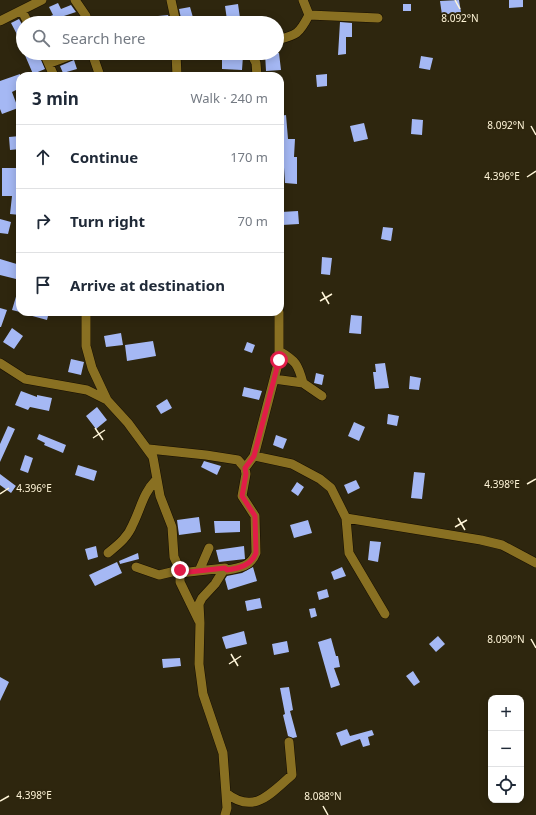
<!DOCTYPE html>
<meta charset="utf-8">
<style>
body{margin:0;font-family:"Noto Sans",sans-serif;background:#f2f2f3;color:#1f2937}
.controls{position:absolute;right:12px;bottom:12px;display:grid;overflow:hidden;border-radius:8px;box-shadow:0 2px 10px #0003}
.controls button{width:36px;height:36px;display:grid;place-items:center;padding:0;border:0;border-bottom:1px solid #e0e1e3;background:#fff;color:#1f2937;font:20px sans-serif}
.stop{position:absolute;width:12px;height:12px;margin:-9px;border:3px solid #e11d48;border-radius:50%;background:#fff}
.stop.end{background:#e11d48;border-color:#fff;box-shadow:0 1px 4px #0008}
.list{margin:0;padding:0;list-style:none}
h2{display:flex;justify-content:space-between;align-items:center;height:52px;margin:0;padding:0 16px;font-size:17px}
h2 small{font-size:13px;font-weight:400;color:#747a83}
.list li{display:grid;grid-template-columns:26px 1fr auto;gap:12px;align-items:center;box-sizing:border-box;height:64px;padding:0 16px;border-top:1px solid #e0e1e3}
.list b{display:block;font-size:15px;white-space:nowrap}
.list em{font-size:13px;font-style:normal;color:#747a83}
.icon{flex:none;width:22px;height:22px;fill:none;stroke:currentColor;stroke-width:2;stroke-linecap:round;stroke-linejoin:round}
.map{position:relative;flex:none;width:536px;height:815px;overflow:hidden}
.search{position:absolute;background:#fff;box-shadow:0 2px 10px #0003;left:16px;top:16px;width:268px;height:44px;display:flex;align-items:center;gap:10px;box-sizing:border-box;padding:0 14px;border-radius:22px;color:#747a83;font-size:15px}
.panel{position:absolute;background:#fff;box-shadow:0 2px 10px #0003;left:16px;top:72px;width:268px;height:244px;border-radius:12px}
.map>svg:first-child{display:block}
.building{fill:#a5b8f4}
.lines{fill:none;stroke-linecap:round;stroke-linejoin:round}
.minor-casing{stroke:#160e00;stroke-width:10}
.minor{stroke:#897022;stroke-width:9}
.route{stroke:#e11d48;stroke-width:5}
.ticks{fill:none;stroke:#fff5d8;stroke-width:1.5}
.ticks-label{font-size:10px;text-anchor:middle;fill:#fff5d8;stroke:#2e260e;stroke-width:4;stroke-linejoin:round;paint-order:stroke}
</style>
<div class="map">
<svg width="536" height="815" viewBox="0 0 536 815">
<rect width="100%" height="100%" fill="#2e260e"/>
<path class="building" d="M459 0 461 12 442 15 440 1Z
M509 0H523V7L509 8Z
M58 3 61 9 71 5 76 12 64 16 66 23H34L53 15 49 7Z
M238 4 240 18 227 20 225 6Z
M403 4H411V11H403Z
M190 7 194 21 182 23 179 9Z
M168 15 170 23H159L158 16Z
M19 19 23 26V46L11 23Z
M340 22 352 23V37H346V54L338 55Z
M24 53H38L45 69 33 74Z
M182 53H202V56L183 60Z
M228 53 243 56 242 70 222 69V56L228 57Z
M265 53H279L281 70 266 71Z
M421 56 433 58 430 70 419 68Z
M74 60 77 69 63 73 60 66Z
M20 74V88L12 92 18 108 2 114 0 109V81Z
M327 74V86L317 87 316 75Z
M286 115 288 139H295L294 157H297V184L285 183 283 152 280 151V116Z
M412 119 423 120 422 135 411 134Z
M364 123 368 139 354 142 350 126Z
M20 136V149L10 150 9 137Z
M2 168H20V215L10 214 12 196H2Z
M298 211 299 224 282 225 281 212Z
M0 219 11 222 8 234 0 233Z
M383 227 393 228 391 241 381 239Z
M322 257 332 258 330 275 321 274Z
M0 259 20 265 16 279 0 275Z
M18 290H20V312L12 310Z
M0 308 7 310 1 327H0Z
M25 312H49L47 320 25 314Z
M351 315 362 316 361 334 349 333Z
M12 328 23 336 14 349 3 342Z
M121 333 123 345 106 347 104 336Z
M153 341 156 356 127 361 125 345Z
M247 342 255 345 252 353 244 350Z
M71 359 84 362 81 375 68 372Z
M385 363 389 388 375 389 373 372H376L375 364Z
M316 373 324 375 322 385 314 383Z
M410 376 421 378 419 390 409 389Z
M244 387 262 391 259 400 242 396Z
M21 391 37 397V395L52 398 49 411 30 407 28 410 15 405Z
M167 399 172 408 161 414 156 406Z
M97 407 107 420 96 429 86 416Z
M388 414 399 416 397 426 387 424Z
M354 422 365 427 359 441 348 436Z
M8 426 15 429 0 462V444Z
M39 434 66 445 63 453 44 445 45 443 37 439Z
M276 435 287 439 283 449 273 445Z
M25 455 33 458 28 473 20 470Z
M204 461 221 466 217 475 201 467Z
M78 465 97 471 94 481 75 475Z
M414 472 425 473 422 499 411 498Z
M0 474 16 486 11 493 0 485Z
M356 480 360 488 348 494 344 485Z
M297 482 304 487 298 496 291 491Z
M199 517 201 532 179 535 177 520Z
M308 520 312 533 294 538 290 525Z
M214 521H240V532L215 533Z
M370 541 381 542 378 562 368 560Z
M96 546 98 557 88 560 85 549Z
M244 546 245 559 219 562 216 550Z
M138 553 139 559 120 564 119 561Z
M117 562 122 573 95 586 89 575Z
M253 567 257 581 228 590 225 579 227 576 242 573Z
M342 567 346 576 334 580 331 572Z
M327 589 329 597 319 600 317 592Z
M260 598 262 608 247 611 245 601Z
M315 608 317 616 311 618 309 609Z
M244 631 247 644 226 649 222 637Z
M438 636 445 644 436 652 429 644Z
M331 638 336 656H338L340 667 334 668 340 685 331 688 318 642Z
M287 641 289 652 274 655 272 644Z
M180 658 181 666 163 668 162 659Z
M413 671 420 682 414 686 406 676Z
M0 677 9 682 0 701Z
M289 687 293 710 290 711 297 737 293 738 288 736 283 715 285 714 280 688Z
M347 729 350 736 372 730 374 735 368 737 370 745 363 747 360 739 341 746 336 733Z"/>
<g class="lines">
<g class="minor-casing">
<path id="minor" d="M75 0 86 16V23
M171 0 176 23
M303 0 309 15
M22 11 28 23
M309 15 378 18
M0 21 42 0
M277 40C297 35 299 34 309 15
M44 53 54 76
M92 53 100 76
M176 53 177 76
M251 53 256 63 257 76
M50 63 77 53
M86 312V346L92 368 107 400 128 423 153 457 160 496 172 527 174 557 180 570V582L199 621
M279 351C296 361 298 364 303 383L322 396
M0 363 25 379 87 390 107 400
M274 379 303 383
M149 449 206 455 238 460 245 468 246 474 242 496 255 516 256 553C251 566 240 568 227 570L225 568 215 584 202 598 199 604 200 623 199 664 203 694 223 753 227 808 225 815
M254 456 292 464 320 479 331 488 346 518 349 553 385 614
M245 468 254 456 279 360V312
M346 518 481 540 502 545 536 563
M108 553C119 544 128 537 133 524 141 508 143 493 156 480
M136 567 159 575 180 570
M199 571 209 548
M180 573 225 568
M226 793C254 815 270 794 292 775L289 742"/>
</g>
<use href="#minor" class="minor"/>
</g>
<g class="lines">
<path class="route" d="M180 570V573L225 568 227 570C239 568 251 566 256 553L255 516 242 496 246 474 245 468 254 456 279 360"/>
</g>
<path class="ticks" d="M455 0 460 9M531 126 536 135M527 177 536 171M322 292 329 304M320 301 332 294M95 428 103 440M93 438 105 430M527 484 536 479M0 494 9 488M458 518 465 530M455 527 467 520M531 639 536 648M231 654 238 666M229 664 241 656M0 801 9 796M323 806 328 815"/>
<g class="ticks-label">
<text x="460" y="22">8.092°N</text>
<text x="506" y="129">8.092°N</text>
<text x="502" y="180">4.396°E</text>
<text x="502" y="488">4.398°E</text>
<text x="34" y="492">4.396°E</text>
<text x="506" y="643">8.090°N</text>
<text x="34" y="799">4.398°E</text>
<text x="323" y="800">8.088°N</text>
</g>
</svg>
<div class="controls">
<button>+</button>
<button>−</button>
<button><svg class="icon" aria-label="locate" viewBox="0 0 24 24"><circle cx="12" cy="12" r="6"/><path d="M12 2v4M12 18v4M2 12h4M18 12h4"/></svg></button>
</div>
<div class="stop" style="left:279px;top:360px"></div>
<div class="stop end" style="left:180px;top:570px"></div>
<div class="search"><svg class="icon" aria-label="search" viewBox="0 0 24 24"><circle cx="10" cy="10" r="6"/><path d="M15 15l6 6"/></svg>Search here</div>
<section class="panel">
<h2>3 min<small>Walk · 240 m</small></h2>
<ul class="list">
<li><svg class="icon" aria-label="ahead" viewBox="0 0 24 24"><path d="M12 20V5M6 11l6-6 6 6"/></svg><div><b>Continue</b></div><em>170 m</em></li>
<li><svg class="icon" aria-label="right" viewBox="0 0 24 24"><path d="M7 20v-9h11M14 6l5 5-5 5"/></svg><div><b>Turn right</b></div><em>70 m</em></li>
<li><svg class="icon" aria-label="arrive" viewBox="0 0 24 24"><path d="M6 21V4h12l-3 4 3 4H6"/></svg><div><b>Arrive at destination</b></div></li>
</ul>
</section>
</div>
